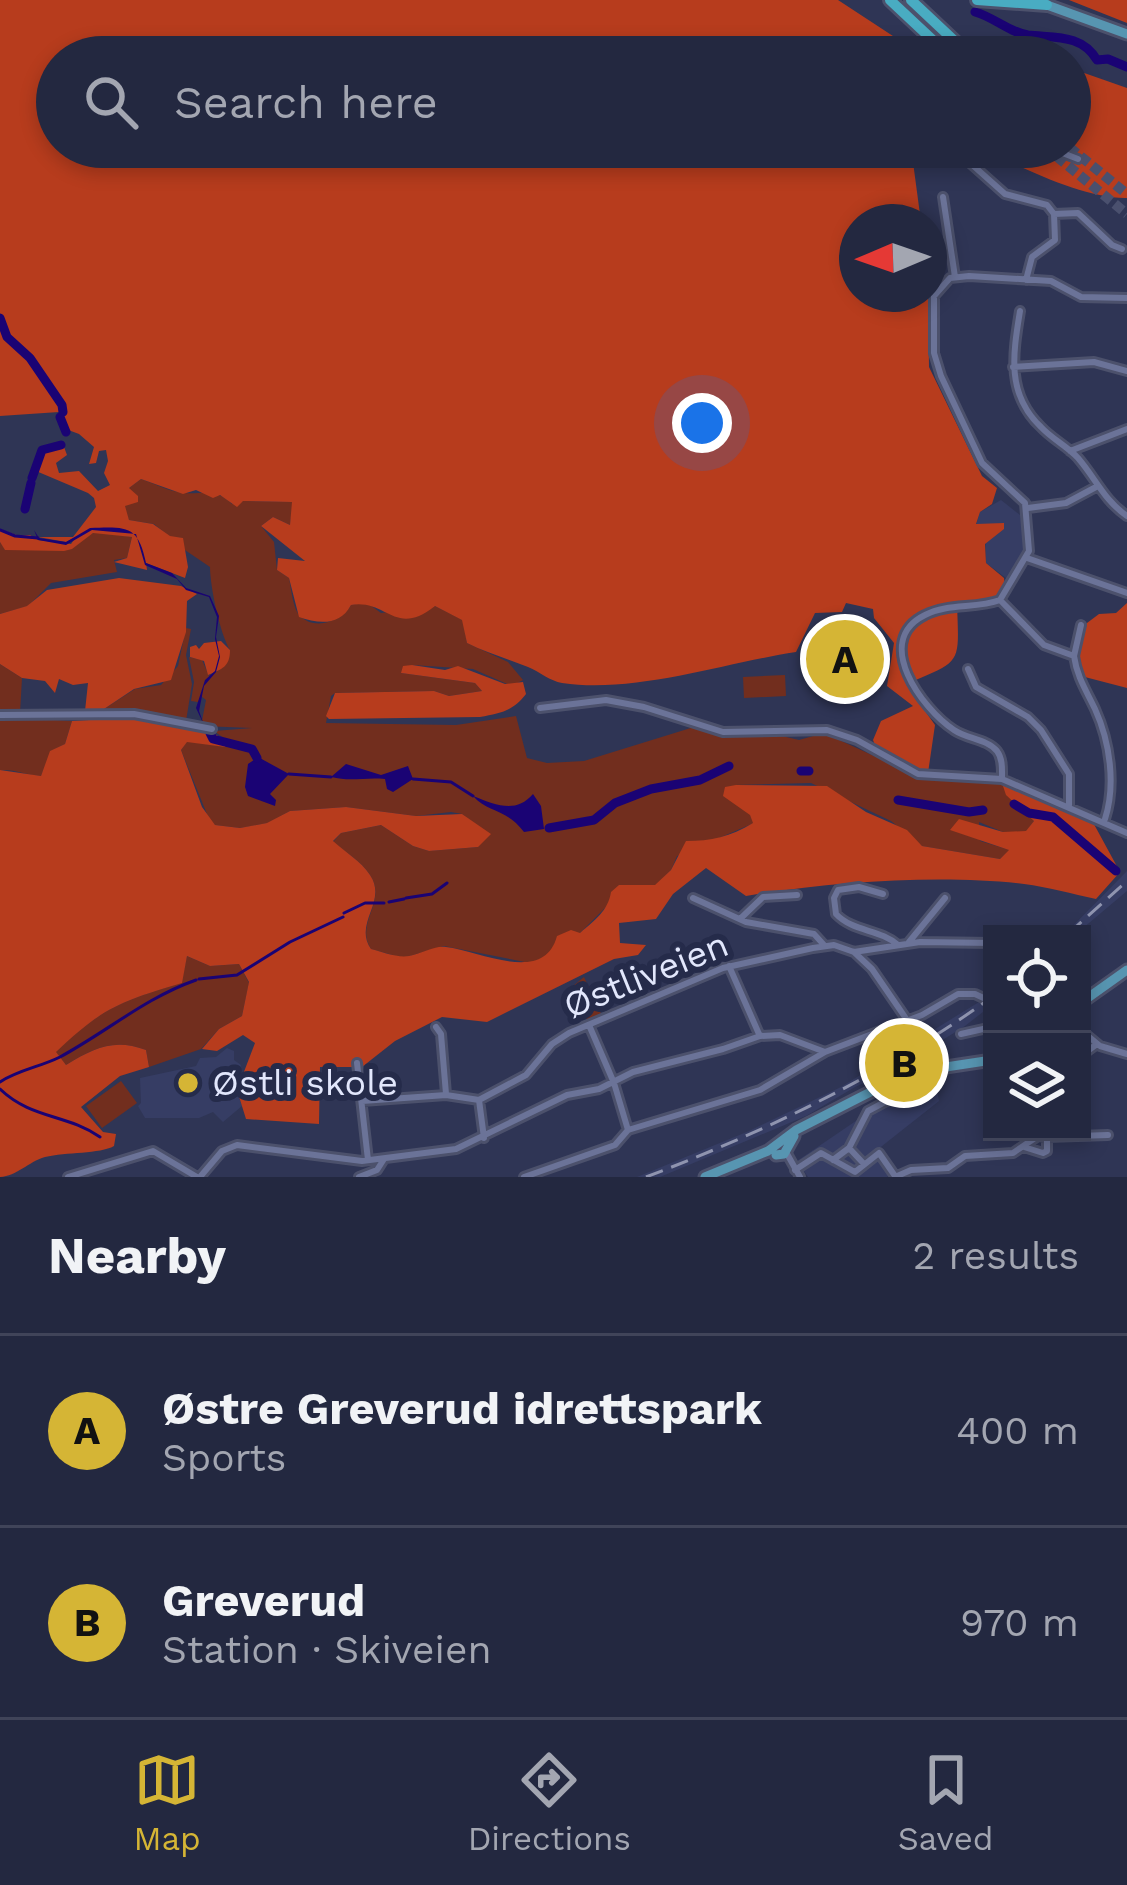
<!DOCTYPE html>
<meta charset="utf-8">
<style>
body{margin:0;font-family:"Work Sans",sans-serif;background:#2f344b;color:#f1f3f6}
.controls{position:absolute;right:36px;bottom:36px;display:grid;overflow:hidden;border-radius:0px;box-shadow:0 6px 18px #0003}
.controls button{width:108px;height:108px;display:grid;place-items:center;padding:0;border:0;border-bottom:3px solid #404459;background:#232840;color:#f1f3f6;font:60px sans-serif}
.compass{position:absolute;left:839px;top:204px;width:108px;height:108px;border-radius:50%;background:#232840;box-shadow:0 6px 18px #0003;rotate:268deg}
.you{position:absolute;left:702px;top:423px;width:42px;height:42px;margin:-30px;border:9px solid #fff;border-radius:50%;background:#1a73e8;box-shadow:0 0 0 18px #1a73e833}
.badge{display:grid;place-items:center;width:78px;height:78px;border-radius:50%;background:#d5b535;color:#111;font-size:39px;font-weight:700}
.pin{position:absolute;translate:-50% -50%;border:6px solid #fff;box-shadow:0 3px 12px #0006}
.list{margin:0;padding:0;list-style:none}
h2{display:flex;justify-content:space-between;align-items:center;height:156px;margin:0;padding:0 48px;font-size:51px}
h2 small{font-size:39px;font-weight:400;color:#a3a6b1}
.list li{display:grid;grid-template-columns:78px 1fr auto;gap:36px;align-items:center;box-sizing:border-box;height:192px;padding:0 48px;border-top:3px solid #404459}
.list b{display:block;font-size:45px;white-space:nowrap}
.list p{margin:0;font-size:39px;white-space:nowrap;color:#a3a6b1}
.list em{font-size:39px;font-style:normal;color:#a3a6b1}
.icon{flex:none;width:66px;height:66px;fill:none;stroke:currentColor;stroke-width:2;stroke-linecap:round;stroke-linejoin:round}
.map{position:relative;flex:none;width:1127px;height:1177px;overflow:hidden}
.search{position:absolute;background:#232840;box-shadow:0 6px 18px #0003;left:36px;right:36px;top:36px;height:132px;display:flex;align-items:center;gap:30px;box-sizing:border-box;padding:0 42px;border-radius:66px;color:#a3a6b1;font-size:45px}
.sheet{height:540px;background:#232840}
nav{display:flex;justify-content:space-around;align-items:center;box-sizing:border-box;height:168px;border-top:3px solid #404459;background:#232840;font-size:33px;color:#a3a6b1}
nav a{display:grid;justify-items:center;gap:6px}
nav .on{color:#d5b535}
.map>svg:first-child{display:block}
.built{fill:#363d64}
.green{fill:#722e1e}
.forest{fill:#b73c1d}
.water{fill:#1a0374}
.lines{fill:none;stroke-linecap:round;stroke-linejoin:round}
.stream{stroke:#1a0374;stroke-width:3}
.river{stroke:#1a0374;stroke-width:9}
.highway-tunnel{stroke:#4a506e;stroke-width:10;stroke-dasharray:10 5;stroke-linecap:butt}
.minor-casing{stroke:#4c516c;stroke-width:12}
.major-casing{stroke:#4c516c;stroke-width:15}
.highway-casing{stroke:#4c516c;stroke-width:16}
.minor{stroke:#6b7398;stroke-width:6}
.major{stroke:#5795b1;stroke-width:9}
.highway{stroke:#49acc2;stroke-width:10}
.rail{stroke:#8f94af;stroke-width:3;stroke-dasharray:18 9;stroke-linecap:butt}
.poi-dot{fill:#d5b535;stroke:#252b4a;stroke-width:4.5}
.labels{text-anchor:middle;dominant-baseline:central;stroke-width:12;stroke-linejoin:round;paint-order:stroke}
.street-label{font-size:36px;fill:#e2e7fc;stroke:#252b4a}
.poi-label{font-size:36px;fill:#e2e7fc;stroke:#252b4a;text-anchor:start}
</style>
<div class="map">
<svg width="1127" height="1177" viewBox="0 0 1127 1177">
<rect width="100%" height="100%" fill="#2f3555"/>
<path class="built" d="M1001 500 1020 515 1022 525 1024 552 1010 581 986 563 985 526 976 525 980 512Z
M1127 871V891L1076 934H1065Z
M992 994 988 1008 965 1026 896 1069 855 1087 806 1116 660 1177H637L749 1131 841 1087Z
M227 1048 234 1051V1060L241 1065 235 1085 242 1106 223 1122 213 1112 199 1118H145L138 1106 141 1103 140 1078 196 1066 200 1058 216 1057Z
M935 1079 939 1101 877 1150 894 1172 887 1177H808L797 1161 894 1095Z"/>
<path class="green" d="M141 479C153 483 166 490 178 492 199 497 213 485 232 504L243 501 293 502 290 525 273 517 261 526 274 542 277 570 289 578C291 588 293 609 300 616 315 631 342 621 351 605L366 602 381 613 435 606 463 620 467 643 508 662 523 680 512 686 473 669 412 665 401 673 475 683 482 691 449 696 434 691 335 693 331 696 326 723 456 725 516 716 527 758 547 763 584 761 694 727 726 736H782L799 740 824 733 909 772 1001 780C1011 798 1023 806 1034 821L1026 832H1003L979 822 980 841 1010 850 1000 859 922 846 891 821 811 783 736 785 754 823 677 856 671 870 655 886H627L580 933 544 958 530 963 444 946 403 958 371 949C354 923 388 902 370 875 361 861 345 852 333 842L341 833 381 825 413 846 429 851 478 847 481 829 462 814 451 812 416 816 346 807 290 811 268 823 240 828 215 825 209 819 181 750 187 741 225 747 228 741 214 731 252 728 201 726 206 700 201 696 198 702 191 701 194 682 189 657 202 660 209 676 219 670 230 650C220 634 210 586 210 567L182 548V538L170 537 154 524 129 520 124 506 130 502 129 488Z
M97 532 132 537 127 558 114 560 117 572 51 583 28 606 0 614V542L6 550 77 545 84 536Z
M818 624 887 649 871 693 802 668Z
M186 628 191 629 186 655 192 684 186 721 137 712 101 711 135 689 161 685 178 666Z
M0 664 22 678 20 713 0 712Z
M785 675 786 696 744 698 743 677Z
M0 717 72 721 65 744 51 751 41 776C26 775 15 769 0 770Z
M187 956 210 966 239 964 249 983 242 1016 219 1029 201 1049 149 1067 146 1050C114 1038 94 1048 66 1065L55 1052C102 1008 121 1001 181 983Z
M584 977 603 1018 589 1025 573 986Z
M121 1081 137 1103 102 1128 86 1106Z"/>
<path class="forest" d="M0 0H838L925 57H57V147H911L921 222H857V294H928L929 367 982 476 997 488 992 504 980 512 976 524 1004 523V529L985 544 986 563 1004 578 1005 588 996 597 957 603C959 665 963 660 906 684L935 725 928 773 920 777 879 755 873 740 881 721 913 706 887 686 894 643 874 618 873 609 846 603 842 612 815 613 796 652C724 663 634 694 562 683 550 681 540 672 528 667 508 659 487 653 467 643L462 620 435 606C395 638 387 599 351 605 340 626 319 624 299 617L289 578 277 570 278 558 305 561 261 526 273 517 290 525 292 502 243 501 237 507 220 495 213 498 196 490 183 494 141 479 129 488 138 496V502L125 506 129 520 153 524 170 536 183 538 188 567 185 578 146 563 147 570 114 562 127 558 132 537 93 533 72 549 64 551 5 550 0 542V529L19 536 30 535 38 540 71 544 76 537 66 542 38 537H73L96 507 94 498 88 493 36 471 46 450 64 447 67 455 56 463 59 473 79 471 98 491 110 485 104 473 108 461 106 450 99 451 96 463 89 464 94 447 79 434 63 428 59 412 0 416Z
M1069 0H1127V23Z
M1070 68 1127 88V198C1084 199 1019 167 981 147H1070Z
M119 578 181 586 197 594 187 601 186 632 171 680 134 689 101 711H85L88 683 73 685 59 679 55 693 45 681 22 678 0 664V614L27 606 47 590Z
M1127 603V688L1081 676 1077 657 1083 626 1099 614 1116 613Z
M221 641 230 650C230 667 222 669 208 675L204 661 190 657V647L196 645 199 649 204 643Z
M412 665 445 670 458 666 505 684 523 682 526 694C513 711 501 713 480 717L329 719 326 716 335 693 434 691 449 696 482 691 475 683 401 673 403 666Z
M125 718 210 732 229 741 225 747 187 742 181 750 202 807 215 825 240 828 267 823 290 811 346 807 416 816 462 814 491 834 478 847 429 851 413 846 381 825 341 833 333 841C345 852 361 861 370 875 388 902 353 923 371 949 383 952 397 958 409 956 421 954 435 945 446 947 481 951 544 985 557 936L571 930 580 933C595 920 608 911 611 892L619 885H655L671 870 686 841C711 841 730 837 753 823L750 815 723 796 725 787 736 785 827 786 866 812 907 830 922 846 1000 859 1009 850 950 830 959 819 1003 832 1026 831 1034 821 1006 795 1001 780 1089 815 1120 872 1096 899C1072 894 1048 887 1024 884 941 874 828 882 746 896L706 868 673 894 656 919 619 923 620 943 646 945 638 955 614 959 487 1022 442 1017 395 1041 362 1067H320L319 1124 246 1119 237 1090 255 1043 243 1035 217 1051 202 1049 219 1029 242 1016 249 982 239 964 210 966 187 956 182 983C121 1001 102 1008 56 1052L66 1065C94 1048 114 1038 146 1050L149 1067 120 1076 81 1107 103 1132 116 1134 114 1146C100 1154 66 1152 45 1157 28 1162 17 1176 0 1177V770L41 776 50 751 65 744 72 721Z"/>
<path class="water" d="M90 528C127 527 138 525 146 563L172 573 186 588 210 596 219 616 216 637 220 657 216 672 204 686 199 711 204 725 196 708 205 680 215 671 219 656 215 639 217 617 209 597 186 590 177 579 145 565 136 534 92 530 66 545 38 540 34 530 39 538 66 542Z
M258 757 289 774 270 794 276 800 275 806 248 796 245 787 248 764Z
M346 764 381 775 408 766 413 779 393 792 387 789 385 779C365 777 351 782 331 777Z
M533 794 541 806 544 829 524 832C506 808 488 813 473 796 496 805 516 814 533 794Z"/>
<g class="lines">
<path class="stream" d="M0 530 15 536 38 538
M289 774 331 777
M413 779 451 782 473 796
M406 898 432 894 447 883
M389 902 404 899
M344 913 365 903H384
M199 979 237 975 290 942 343 917
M0 1082C18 1070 40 1067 60 1057 108 1031 145 998 196 980
M0 1089C31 1119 67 1114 100 1137"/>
<path class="river" d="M975 12C994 17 1008 32 1028 35 1055 38 1082 34 1097 60L1108 59 1127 67
M0 318 7 337 30 358 62 405 63 412
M60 417 66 432
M32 478 42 450 61 445
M25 509 31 483
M210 733 213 739 252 749 257 758
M801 771H809
M898 800 969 812 983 810
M1014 804 1029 813 1053 817 1116 871
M549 828 594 820 615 803 651 789 700 780 729 766"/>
<path class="highway-tunnel" d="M938 45 950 57
M1045 147 1127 214
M1069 147 1127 194"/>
<g class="minor-casing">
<path id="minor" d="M1047 147 1078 159
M924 159 968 161 1005 194 1047 205 1054 214
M973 164 985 147
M943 197 955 277
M1054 214 1078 213 1112 245 1122 249
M1026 280 1032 257 1055 240 1054 214
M1020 311C1013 354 1006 394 1041 427 1052 439 1067 446 1078 458 1096 479 1104 500 1127 516
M1013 367 1094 362 1127 371
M1070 451 1127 429
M1028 508 1066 503 1096 487
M1027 558 1127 593
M1000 600 1044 645 1074 656C1077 677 1086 690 1095 709 1110 742 1116 785 1105 819
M1074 656 1081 625
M968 669 976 687 1028 717 1041 730 1069 774V805
M540 708 606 700 644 707 723 732 827 730 857 740 918 774 1002 779 1127 833
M0 715 134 714 212 729
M1002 779C1002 770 1003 759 997 751 987 739 967 739 954 730 922 709 872 641 925 615 948 603 976 609 1000 600L1029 551 1025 503 982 463 941 376 934 353V296L950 278 969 276 1051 281 1081 297 1127 298
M883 894 859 887 838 890 834 898 836 914C853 932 880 929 898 945
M693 898 746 922 814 934 824 945
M740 919 763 897 797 895
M1043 934 1053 932
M909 942 945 898
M854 952 872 969 907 1020
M729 966 759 1034
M589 1025 614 1083 628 1130
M436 1027 441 1034 446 1094
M1082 1031 1100 1046 1127 1054
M961 1034 992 1027
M1082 1055 1097 1044
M357 1063 368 1160
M479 1100 484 1138
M362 1101 446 1095 479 1100 526 1075 552 1044 569 1033 723 968 813 948 834 945 854 952 920 942 992 943
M1047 1137 1108 1135
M849 1148 864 1164
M786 1152 800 1177
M833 1160 849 1148 868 1111 896 1096
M795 1170 821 1153 855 1172 879 1153 895 1176
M68 1177 153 1151 197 1177
M200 1177 222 1151 237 1145 362 1161 456 1149 567 1095 599 1089 633 1072 723 1049 760 1036 780 1035 825 1052 922 1015 958 994H975L992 1002
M359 1177 377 1170 384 1159
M524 1177 615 1145 628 1130 760 1090 825 1052
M895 1177 911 1170 948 1168 965 1156 1013 1153 1038 1136 1047 1137V1151L1043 1153 1024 1147"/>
</g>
<g class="major-casing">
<path id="major" d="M1047 5 1127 34
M1082 1002 1127 970
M1082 1010V1022
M776 1155 784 1154 794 1136
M705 1177 768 1151 796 1130 890 1082 926 1070 992 1060"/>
</g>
<g class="highway-casing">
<path id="highway" d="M890 0 938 45
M911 0 961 47
M977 0 1047 5"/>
</g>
<use href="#minor" class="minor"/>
<use href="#major" class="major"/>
<use href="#highway" class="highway"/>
<path class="rail" d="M1068 934 1127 881
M646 1177C767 1131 887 1073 992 997"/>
</g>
<circle class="poi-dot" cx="188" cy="1083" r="12"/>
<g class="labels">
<g class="street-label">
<text transform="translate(646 975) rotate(-22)">Østliveien</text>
</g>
<g class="poi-label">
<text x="212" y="1083">Østli skole</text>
</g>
</g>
</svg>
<div class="controls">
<button><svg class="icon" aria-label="locate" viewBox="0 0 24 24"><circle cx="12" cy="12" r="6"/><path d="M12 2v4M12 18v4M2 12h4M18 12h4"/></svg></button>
<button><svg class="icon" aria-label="layers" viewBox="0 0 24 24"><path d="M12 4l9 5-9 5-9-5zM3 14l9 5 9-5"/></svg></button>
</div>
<svg class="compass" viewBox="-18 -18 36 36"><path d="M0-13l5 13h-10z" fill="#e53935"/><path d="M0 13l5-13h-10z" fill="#a3a6b1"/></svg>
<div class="you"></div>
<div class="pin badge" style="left:845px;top:659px">A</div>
<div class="pin badge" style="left:904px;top:1063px">B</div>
<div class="search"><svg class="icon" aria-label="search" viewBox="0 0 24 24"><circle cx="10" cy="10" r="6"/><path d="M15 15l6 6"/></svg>Search here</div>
</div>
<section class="sheet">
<h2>Nearby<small>2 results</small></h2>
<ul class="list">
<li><span class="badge">A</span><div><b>Østre Greverud idrettspark</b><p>Sports</p></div><em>400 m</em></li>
<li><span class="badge">B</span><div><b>Greverud</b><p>Station · Skiveien</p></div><em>970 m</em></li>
</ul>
</section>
<nav>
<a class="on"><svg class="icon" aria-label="map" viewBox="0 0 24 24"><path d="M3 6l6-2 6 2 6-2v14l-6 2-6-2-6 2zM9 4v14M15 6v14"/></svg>Map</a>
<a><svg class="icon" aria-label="directions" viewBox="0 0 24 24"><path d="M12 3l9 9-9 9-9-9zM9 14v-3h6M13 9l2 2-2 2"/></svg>Directions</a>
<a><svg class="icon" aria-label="saved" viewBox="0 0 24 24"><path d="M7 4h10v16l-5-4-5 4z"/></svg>Saved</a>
</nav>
